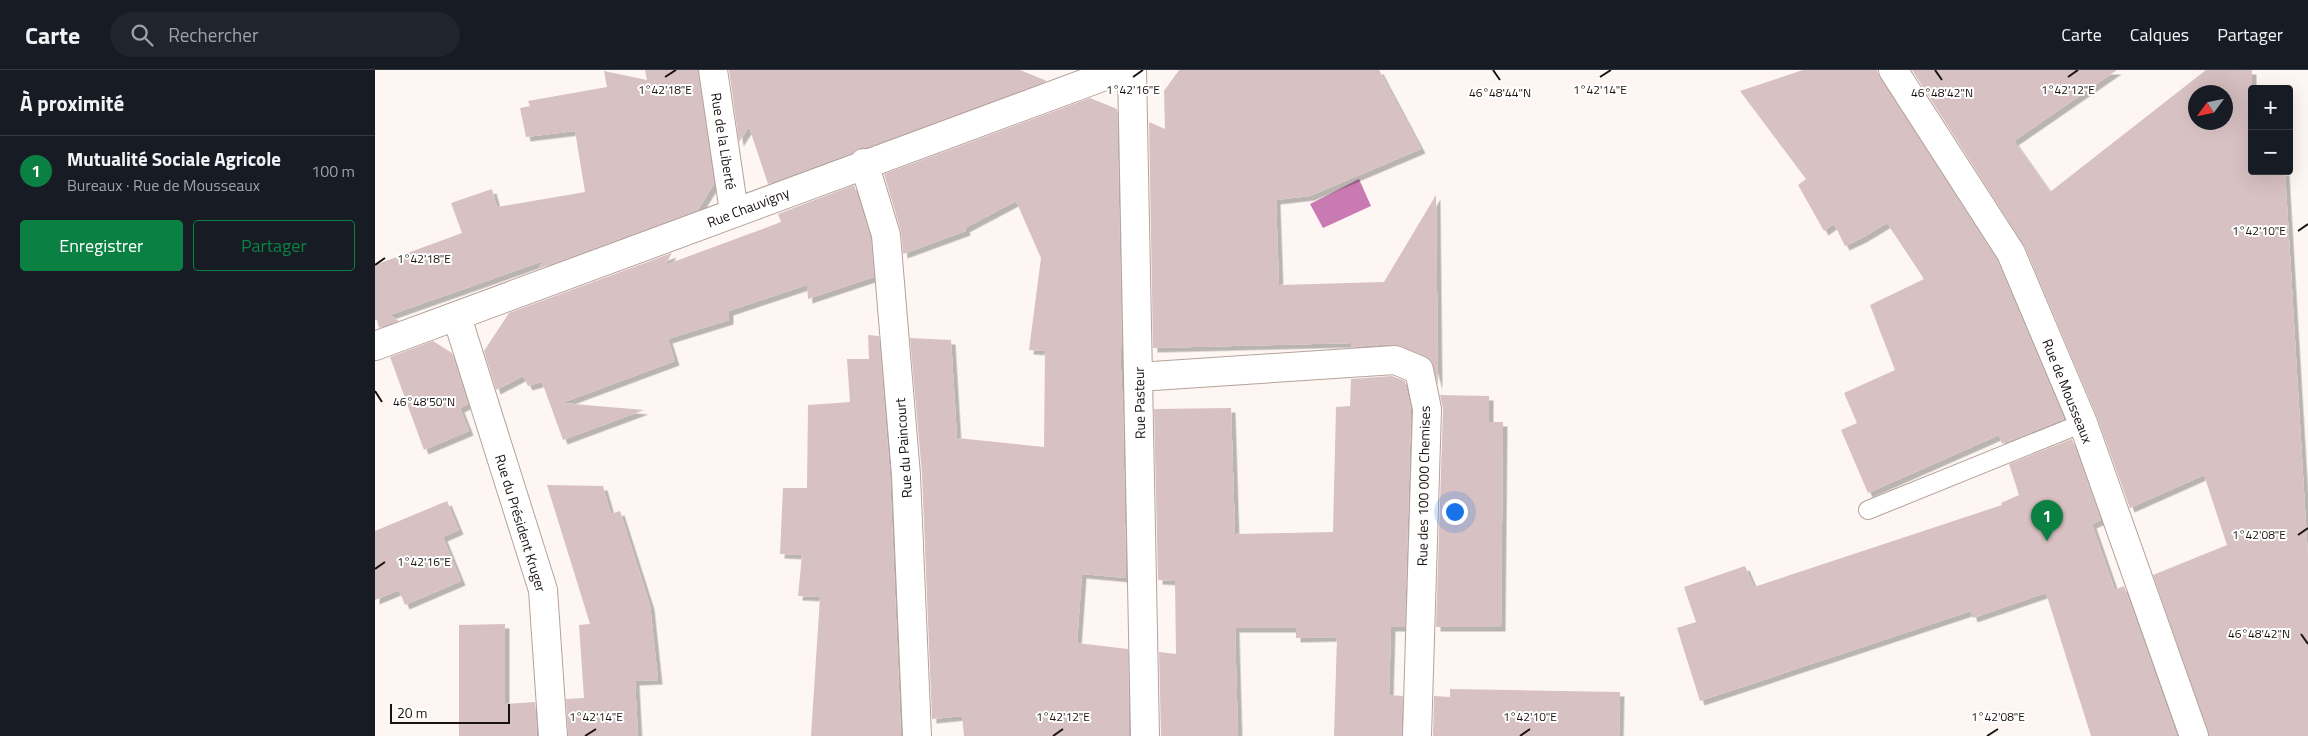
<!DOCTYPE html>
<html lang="fr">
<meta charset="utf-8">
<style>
body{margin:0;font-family:"Titillium Web",sans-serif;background:#20242c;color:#f1f3f6}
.controls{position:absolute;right:15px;top:15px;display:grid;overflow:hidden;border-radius:5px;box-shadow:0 5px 20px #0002}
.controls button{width:45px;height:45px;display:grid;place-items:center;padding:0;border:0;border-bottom:1px solid #363941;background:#171b24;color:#f1f3f6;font:25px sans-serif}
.compass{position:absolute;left:1813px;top:15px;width:45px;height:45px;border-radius:50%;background:#171b24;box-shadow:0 5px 20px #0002;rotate:237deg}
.scale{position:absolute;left:15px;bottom:12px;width:120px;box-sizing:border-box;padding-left:5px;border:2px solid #19120f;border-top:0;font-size:14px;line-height:18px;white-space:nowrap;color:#19120f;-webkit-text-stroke:4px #fff;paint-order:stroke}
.you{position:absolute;left:1079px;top:441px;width:18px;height:18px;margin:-12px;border:4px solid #fff;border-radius:50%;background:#1a73e8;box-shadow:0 0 0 8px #1a73e833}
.badge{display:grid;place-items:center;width:32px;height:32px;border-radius:50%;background:#0b8043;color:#fff;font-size:16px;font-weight:700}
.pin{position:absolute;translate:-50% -41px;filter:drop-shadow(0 1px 2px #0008)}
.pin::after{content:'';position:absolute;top:26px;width:18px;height:15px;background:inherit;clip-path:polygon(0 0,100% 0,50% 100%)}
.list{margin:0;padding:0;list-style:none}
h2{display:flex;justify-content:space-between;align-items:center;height:65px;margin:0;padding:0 20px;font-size:21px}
h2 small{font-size:16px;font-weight:400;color:#9ea1a6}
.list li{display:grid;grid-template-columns:32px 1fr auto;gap:15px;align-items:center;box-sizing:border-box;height:70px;padding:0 20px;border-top:1px solid #363941}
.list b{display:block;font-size:19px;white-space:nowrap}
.list p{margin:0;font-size:16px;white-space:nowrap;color:#9ea1a6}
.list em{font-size:16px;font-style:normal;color:#9ea1a6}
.actions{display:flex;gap:10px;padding:15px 20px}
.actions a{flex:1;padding:11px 0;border:1px solid #0b8043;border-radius:5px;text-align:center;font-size:18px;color:#0b8043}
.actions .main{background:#0b8043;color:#fff}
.icon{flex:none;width:28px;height:28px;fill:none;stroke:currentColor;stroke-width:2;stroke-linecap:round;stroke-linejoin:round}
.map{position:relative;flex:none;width:1933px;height:666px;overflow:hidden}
header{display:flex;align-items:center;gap:30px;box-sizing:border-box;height:70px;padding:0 25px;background:#171b24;border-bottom:1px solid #363941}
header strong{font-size:24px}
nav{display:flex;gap:28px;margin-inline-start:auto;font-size:18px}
.search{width:350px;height:45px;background:#20242c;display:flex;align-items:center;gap:12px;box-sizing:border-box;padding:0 18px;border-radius:28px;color:#9ea1a6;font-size:19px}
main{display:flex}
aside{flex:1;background:#171b24}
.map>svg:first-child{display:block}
.water{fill:#ca7ab2}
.building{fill:#d8c1c3;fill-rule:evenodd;filter:url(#shadow)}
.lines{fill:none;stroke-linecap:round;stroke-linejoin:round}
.service-casing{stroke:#b5a299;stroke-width:20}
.minor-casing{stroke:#b5a299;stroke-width:30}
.service{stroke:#fff;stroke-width:18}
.minor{stroke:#fff;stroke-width:28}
.ticks{fill:none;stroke:#19120f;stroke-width:2}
.labels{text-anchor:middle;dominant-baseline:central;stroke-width:4;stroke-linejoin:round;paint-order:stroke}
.street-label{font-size:14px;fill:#19120f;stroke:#fff}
.ticks-label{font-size:12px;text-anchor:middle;fill:#19120f;stroke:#fff;stroke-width:4;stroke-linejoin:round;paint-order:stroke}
</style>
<header>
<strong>Carte</strong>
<div class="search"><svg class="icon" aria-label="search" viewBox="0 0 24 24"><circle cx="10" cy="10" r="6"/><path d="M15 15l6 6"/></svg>Rechercher</div>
<nav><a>Carte</a><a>Calques</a><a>Partager</a></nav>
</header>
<main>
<aside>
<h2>À proximité<small></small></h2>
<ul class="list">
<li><span class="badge">1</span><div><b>Mutualité Sociale Agricole</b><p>Bureaux · Rue de Mousseaux</p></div><em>100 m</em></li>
</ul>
<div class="actions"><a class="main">Enregistrer</a><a>Partager</a></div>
</aside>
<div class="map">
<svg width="1933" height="666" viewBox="0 0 1933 666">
<defs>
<filter id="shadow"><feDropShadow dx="4.5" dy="4.5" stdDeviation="0" flood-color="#0004"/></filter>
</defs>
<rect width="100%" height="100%" fill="#fef6f2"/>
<path class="water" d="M984 109 996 136 948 158 935 134Z"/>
<path class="building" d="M270 0H323L339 114 323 140 163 199 168 191 15 245 24 251 4 258 2 250H0V195L87 163 76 133 117 119 122 137 210 122 200 61 151 67 145 38 155 36 153 31 232 17 229 1 272 10Z
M354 0H645L672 11 491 78H484L477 83 393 114 374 57 364 72Z
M804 0H1004L1046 79 935 126 901 130 904 215 1009 212 1061 125 1063 315 1056 290 1050 286 1019 274 976 277V273L778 278 774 52 790 59 789 21Z
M1428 0H1502L1505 8 1622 190 1689 349 1627 374 1624 365 1493 423 1466 360 1482 353 1469 323 1520 300 1495 235 1549 209 1512 153 1487 168 1470 176 1459 154 1449 161 1423 115 1431 109 1365 21Z
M1537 0H1742L1639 71 1675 122 1831 0H1877V101H1910L1933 489V666H1834L1778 505 1852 475 1829 405 1755 438 1722 347 1650 177ZM1820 22H1850V52H1820Z
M715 28 742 39 747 278H745L748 340 751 508 707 504 702 573 753 579 754 666H589L587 646 557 649 547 404 535 268 576 270 582 368 669 377 670 281 654 280 666 188 641 131 590 158 591 161 528 184 526 161 509 104Z
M479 115 496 168 499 207 433 229 432 215 354 241V250L293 269 300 291 187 333 269 340 188 370 167 312 153 316 148 306 121 320 109 281 134 243 297 183 290 195 374 164 406 152 403 144Z
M493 265 504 266 515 406 526 666H436L445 527 423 526 427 485 405 484 408 418H432L433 335 475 332 472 289H494Z
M58 271 77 283 93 334 85 338 94 361 49 380 15 287Z
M1017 306 1030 311 1036 340 1030 557H1016L1014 625 1028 626 1026 666H959L962 567 921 568V558H860L863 666H786L784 582 801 584 800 511 783 510 779 339 856 338 860 464 958 462 961 337 975 336 976 309Z
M1065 325 1114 326V352H1128L1126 557H1061L1068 339Z
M1697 369 1726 450 1717 454 1740 520 1749 516 1802 666H1716L1671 523 1598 548 1596 541 1325 631 1302 558 1321 552 1309 517 1370 496 1379 517 1627 435 1626 433 1644 425 1634 394Z
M172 415 228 416 236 444 245 441 275 535 283 610 260 611 263 666H193L191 629 209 628 204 555 215 554Z
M72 431 84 460 68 467 86 511 30 535 24 520 0 530V461Z
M130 554V634L160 632 162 666H84V555Z
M1075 619 1245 622 1244 666H1058L1059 626 1075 627Z"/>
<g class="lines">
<g class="service-casing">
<path id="service" d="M1493 440 1708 353"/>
</g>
<g class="minor-casing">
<path id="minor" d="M338 0 359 142
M757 0 770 666
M1518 0 1636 183 1708 353 1819 666
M489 93 511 165 531 405 542 666
M82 247 168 520 178 666
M0 276 746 0
M763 307 1020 290 1044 300 1052 339 1042 666"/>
</g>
<use href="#service" class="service"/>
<use href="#minor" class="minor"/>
</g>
<path class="ticks" d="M1118 0 1125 10M1560 0 1567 10M290 7 301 0M758 7 768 0M1225 7 1236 0M1693 7 1703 0M1923 161 1933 154M0 195 10 188M0 321 7 332M1923 465 1933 458M0 499 10 492M1926 564 1933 574M210 666 221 659M678 666 688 659M1145 666 1155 659M1612 666 1623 659"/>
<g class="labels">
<g class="street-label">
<text transform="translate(349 71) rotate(81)">Rue de la Liberté</text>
<text transform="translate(373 137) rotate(-21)">Rue Chauvigny</text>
<text transform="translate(1693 321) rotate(68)">Rue de Mousseaux</text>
<text transform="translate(764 333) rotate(-91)">Rue Pasteur</text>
<text transform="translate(528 378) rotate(-94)">Rue du Paincourt</text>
<text transform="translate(1048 416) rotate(-89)">Rue des 100 000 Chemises</text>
<text transform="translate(146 453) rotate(73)">Rue du Président Kruger</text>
</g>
</g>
<g class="ticks-label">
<text x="290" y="24">1°42'18"E</text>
<text x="758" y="24">1°42'16"E</text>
<text x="1225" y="24">1°42'14"E</text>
<text x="1693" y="24">1°42'12"E</text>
<text x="1125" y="27">46°48'44"N</text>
<text x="1567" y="27">46°48'42"N</text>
<text x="1884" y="165">1°42'10"E</text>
<text x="49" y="193">1°42'18"E</text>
<text x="49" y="336">46°48'50"N</text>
<text x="1884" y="469">1°42'08"E</text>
<text x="49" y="496">1°42'16"E</text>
<text x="1884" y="568">46°48'42"N</text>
<text x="221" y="651">1°42'14"E</text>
<text x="688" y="651">1°42'12"E</text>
<text x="1155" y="651">1°42'10"E</text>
<text x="1623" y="651">1°42'08"E</text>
</g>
</svg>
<div class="controls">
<button>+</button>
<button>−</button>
</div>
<svg class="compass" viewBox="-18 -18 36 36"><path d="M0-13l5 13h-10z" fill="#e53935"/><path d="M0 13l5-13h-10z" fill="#9ea1a6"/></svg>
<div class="scale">20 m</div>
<div class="you"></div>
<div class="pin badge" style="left:1672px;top:471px">1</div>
</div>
</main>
